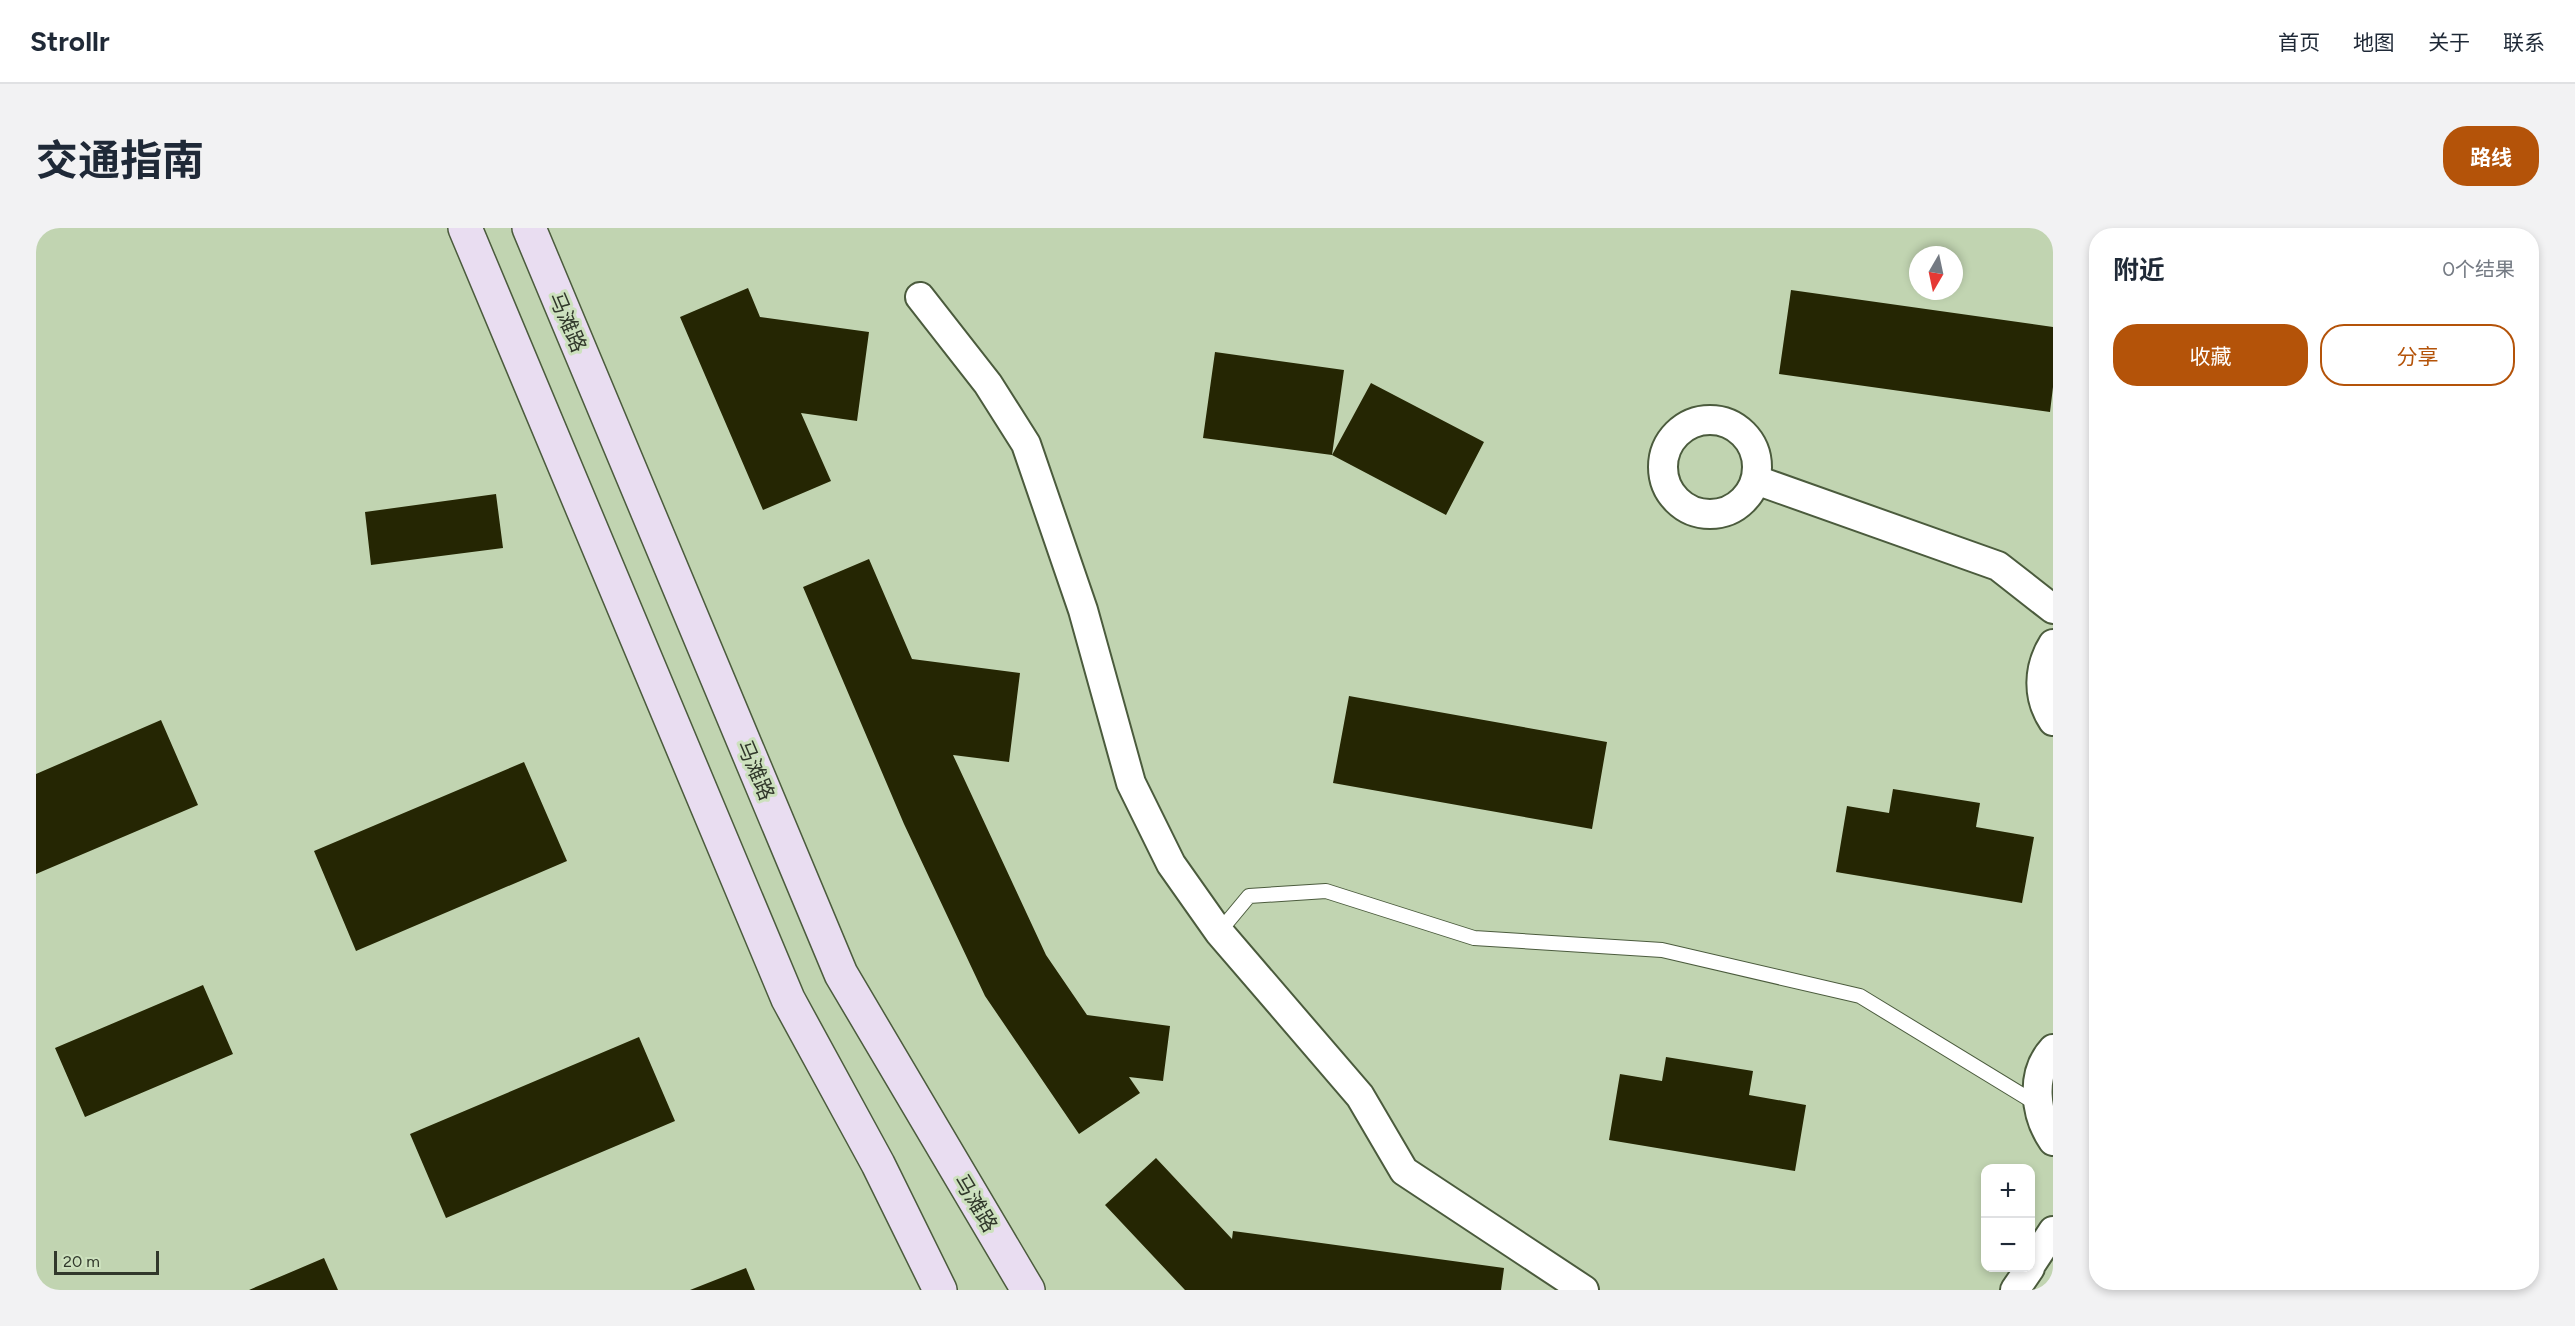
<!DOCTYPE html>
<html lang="zh">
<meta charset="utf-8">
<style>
body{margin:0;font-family:Figtree,"Noto Sans SC",sans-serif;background:#f2f2f3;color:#1f2937}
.controls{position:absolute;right:18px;bottom:18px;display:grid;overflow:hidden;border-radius:12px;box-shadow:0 3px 9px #0003}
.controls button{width:54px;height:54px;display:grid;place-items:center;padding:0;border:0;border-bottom:2px solid #e0e1e3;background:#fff;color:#1f2937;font:30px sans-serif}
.compass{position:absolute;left:1873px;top:18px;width:54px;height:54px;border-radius:50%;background:#fff;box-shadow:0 3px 9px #0003;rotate:189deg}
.scale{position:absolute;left:18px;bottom:15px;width:105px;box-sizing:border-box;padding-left:6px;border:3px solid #31382b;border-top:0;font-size:16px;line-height:21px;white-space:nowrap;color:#31382b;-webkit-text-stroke:4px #cde1be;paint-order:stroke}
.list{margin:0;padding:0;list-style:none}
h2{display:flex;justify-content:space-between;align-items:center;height:78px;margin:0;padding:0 24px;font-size:26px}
h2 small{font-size:20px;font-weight:400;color:#747a83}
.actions{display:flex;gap:12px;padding:18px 24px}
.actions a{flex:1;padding:14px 0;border:2px solid #b45309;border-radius:24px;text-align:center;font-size:21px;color:#b45309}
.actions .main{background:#b45309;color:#fff}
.map{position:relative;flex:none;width:2017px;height:1062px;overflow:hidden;border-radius:24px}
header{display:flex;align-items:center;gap:36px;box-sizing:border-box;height:84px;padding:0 30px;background:#fff;border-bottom:2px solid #e0e1e3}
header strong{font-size:28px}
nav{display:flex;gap:33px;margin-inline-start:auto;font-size:21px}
.intro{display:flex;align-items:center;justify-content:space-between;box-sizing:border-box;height:144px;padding:0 36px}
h1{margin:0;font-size:42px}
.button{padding:15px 27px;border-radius:24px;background:#b45309;color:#fff;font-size:21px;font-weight:700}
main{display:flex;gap:36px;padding:0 36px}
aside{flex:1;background:#fff;border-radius:24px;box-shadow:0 3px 9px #0003}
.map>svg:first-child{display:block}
.building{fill:#252603}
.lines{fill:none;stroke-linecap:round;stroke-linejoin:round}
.service-casing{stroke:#4b5b3d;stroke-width:16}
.minor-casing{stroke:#4b5b3d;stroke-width:32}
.secondary-casing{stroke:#4b5b3d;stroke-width:36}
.service{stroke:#fff;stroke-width:14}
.minor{stroke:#fff;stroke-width:28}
.secondary{stroke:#e9ddf1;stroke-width:33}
.labels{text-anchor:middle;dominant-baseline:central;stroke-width:6;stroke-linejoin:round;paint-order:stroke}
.street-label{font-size:21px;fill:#31382b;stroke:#cde1be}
</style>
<header>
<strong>Strollr</strong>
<nav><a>首页</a><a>地图</a><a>关于</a><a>联系</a></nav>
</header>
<div class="intro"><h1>交通指南</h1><a class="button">路线</a></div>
<main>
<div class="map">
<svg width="2017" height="1062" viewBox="0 0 2017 1062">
<rect width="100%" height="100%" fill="#c1d4b1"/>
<path class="building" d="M712 60 724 89 833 104 821 193 765 185 795 253 727 282 644 89Z
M1755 62 2017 99V159L2014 184 1743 146Z
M1179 124 1308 142 1296 227 1167 210Z
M1335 155 1448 214 1410 287 1296 227Z
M460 266 467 320 335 337 329 284Z
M833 331 876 431 984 445 973 534 917 527 1010 727 1051 787 1134 798 1127 853 1093 849 1104 865 1043 906 949 768 868 596 767 359Z
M1313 468 1571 514 1556 601 1297 555Z
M125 492 162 577 0 646V546Z
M488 534 531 633 320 723 278 623Z
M1857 561 1944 575 1940 599 1998 609 1986 675 1800 644 1811 578 1853 585Z
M167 757 197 826 49 889 19 820Z
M603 809 639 893 410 990 374 906Z
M1630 829 1717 843 1713 867 1770 877 1759 943 1573 912 1584 846 1626 853Z
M1120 930 1196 1011 1197 1003 1468 1040 1465 1062H1149L1069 977Z
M288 1030 302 1062H213Z
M710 1040 719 1062H654Z"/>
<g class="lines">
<g class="service-casing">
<path id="service" d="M1183 704 1213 668 1290 663 1438 710 1626 722 1824 768 2001 876"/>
</g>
<g class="minor-casing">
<path id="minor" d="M884 69 952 156 990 216 1047 382 1095 555 1135 636 1183 704 1324 868 1368 943 1548 1062
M1627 239a47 47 0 1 1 94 0a47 47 0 1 1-94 0Z
M1720 252 1962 338 2017 381
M2017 416C2002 440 2001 469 2017 493
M2017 821C1994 846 1999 887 2017 913
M1994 1038 2017 1003
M1979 1062 1994 1040"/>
</g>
<g class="secondary-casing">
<path id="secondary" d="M429 0 752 771 842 936 904 1062
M493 0 805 746 992 1062"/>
</g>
<use href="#service" class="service"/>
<use href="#minor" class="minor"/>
<use href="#secondary" class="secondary"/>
</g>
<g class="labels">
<g class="street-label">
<text transform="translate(532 94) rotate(67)">马滩路</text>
<text transform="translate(720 542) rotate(67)">马滩路</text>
<text transform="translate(940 975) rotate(59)">马滩路</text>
</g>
</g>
</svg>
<div class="controls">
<button>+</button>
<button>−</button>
</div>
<svg class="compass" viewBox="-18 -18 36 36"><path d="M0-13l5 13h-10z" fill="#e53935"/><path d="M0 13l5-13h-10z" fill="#747a83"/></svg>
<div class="scale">20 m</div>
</div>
<aside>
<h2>附近<small>0个结果</small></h2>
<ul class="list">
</ul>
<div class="actions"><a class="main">收藏</a><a>分享</a></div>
</aside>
</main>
